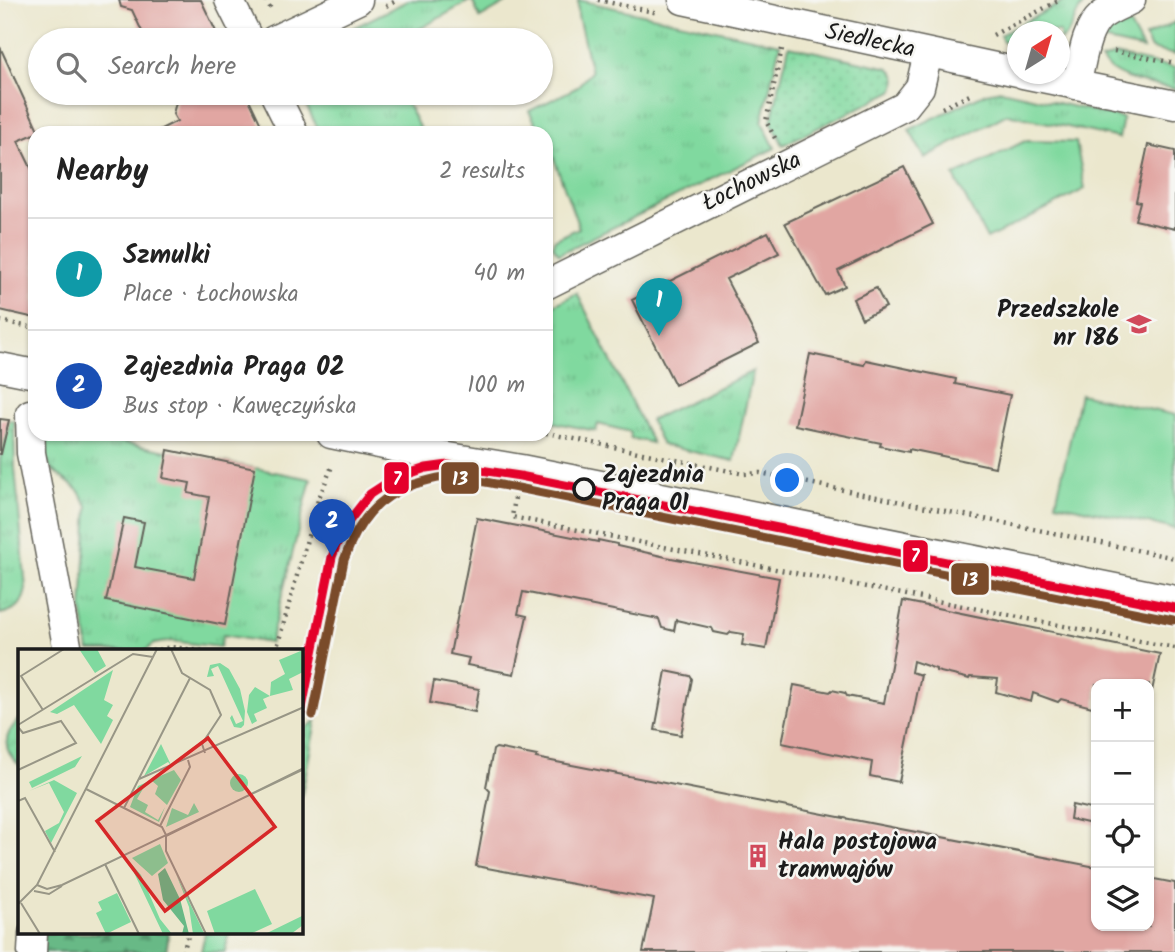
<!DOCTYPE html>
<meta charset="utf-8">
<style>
body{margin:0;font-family:Kalam,sans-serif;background:#f2f2f2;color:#222}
.controls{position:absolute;right:21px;bottom:21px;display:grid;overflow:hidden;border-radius:14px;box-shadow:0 2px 5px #0004}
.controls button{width:63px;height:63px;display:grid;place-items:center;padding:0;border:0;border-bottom:2px solid #e0e0e0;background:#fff;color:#222;font:35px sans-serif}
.compass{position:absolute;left:1007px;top:21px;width:63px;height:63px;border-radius:50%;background:#fff;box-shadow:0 2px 5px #0004;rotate:37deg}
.you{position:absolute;left:788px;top:481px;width:24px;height:24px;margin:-18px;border:5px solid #fff;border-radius:50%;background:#1a73e8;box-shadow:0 0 0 10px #1a73e833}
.badge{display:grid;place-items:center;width:46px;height:46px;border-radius:50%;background:#db2777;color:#fff;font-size:23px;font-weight:700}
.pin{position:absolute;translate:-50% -58px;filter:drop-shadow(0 2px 4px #0008)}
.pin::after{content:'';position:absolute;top:37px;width:24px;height:21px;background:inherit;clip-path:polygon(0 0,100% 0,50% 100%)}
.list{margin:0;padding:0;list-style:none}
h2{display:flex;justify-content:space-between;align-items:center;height:91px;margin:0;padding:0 28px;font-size:30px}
h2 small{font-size:23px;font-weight:400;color:#767676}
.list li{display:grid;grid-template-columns:46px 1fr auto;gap:21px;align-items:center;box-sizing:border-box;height:112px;padding:0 28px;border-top:2px solid #e0e0e0}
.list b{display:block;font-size:26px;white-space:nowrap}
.list p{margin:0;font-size:23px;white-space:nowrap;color:#767676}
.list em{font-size:23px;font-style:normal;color:#767676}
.icon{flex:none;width:38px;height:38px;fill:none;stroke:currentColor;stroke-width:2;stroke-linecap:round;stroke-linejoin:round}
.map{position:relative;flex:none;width:1175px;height:952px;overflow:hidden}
.search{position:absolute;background:#fff;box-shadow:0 2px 5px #0004;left:28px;top:28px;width:525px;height:77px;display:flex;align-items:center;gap:18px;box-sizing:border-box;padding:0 24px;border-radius:38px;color:#767676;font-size:26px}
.panel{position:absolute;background:#fff;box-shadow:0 2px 5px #0004;left:28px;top:126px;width:525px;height:315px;border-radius:21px}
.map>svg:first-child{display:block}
.grass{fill:url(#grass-tufts);stroke:#4e7a5e;stroke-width:2}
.forest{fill:url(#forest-firs);stroke:#426a51;stroke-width:2}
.garden{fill:url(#garden-dots);stroke:#4e7a5e;stroke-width:2}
.pitch{fill:#80d99f;stroke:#4e7a5e;stroke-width:2}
.building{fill:#e1a6a2}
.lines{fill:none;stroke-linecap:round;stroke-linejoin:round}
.street-casing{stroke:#64635a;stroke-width:31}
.path{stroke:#64635a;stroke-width:4.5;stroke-dasharray:2 5;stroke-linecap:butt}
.street{stroke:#fff;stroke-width:28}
.tram-1-casing{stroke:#f6f6f2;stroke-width:14}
.tram-2-casing{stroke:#f6f6f2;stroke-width:14}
.tram-1{stroke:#e4002b;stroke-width:9}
.tram-2{stroke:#7a4b2a;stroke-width:9}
.stop-dot{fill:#f6f6f2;stroke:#1c1c1c;stroke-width:3.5}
.labels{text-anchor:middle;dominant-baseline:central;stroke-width:5;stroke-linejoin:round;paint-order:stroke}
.street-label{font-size:24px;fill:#1c1c1c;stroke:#f6f6f2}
.poi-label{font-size:24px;font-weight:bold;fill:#1c1c1c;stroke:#f6f6f2;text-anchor:end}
.stop-label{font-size:24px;font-weight:bold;fill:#1c1c1c;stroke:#f6f6f2;text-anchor:start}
.inset-road{fill:none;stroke:#989686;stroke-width:2}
.view{fill:#d62828;fill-opacity:0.15;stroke:#d62828;stroke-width:3.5}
.inset-edge{fill:none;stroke:#1c1c1c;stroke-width:3.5}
.line-badge{stroke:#f6f6f2;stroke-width:2.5}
.badge-label{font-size:19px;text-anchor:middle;font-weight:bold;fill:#fff}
</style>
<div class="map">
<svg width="1175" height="952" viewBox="0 0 1175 952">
<defs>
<pattern id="grass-tufts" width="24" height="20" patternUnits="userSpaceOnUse" patternTransform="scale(1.75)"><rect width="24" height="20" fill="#80d99f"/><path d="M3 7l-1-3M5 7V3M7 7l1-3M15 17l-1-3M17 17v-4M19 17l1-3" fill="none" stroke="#6eba88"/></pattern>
<pattern id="forest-firs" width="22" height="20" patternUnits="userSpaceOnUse" patternTransform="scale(1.75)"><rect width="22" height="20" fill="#68b986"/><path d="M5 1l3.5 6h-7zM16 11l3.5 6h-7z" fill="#55966d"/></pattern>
<pattern id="garden-dots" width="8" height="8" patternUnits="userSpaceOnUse" patternTransform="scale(1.75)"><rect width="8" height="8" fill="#80d99f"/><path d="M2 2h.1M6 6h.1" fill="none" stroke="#6eba88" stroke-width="1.8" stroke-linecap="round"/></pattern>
</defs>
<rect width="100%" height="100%" fill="#f6f6f2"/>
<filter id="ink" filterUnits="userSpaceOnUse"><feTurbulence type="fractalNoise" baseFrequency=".0143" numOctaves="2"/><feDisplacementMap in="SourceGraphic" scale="14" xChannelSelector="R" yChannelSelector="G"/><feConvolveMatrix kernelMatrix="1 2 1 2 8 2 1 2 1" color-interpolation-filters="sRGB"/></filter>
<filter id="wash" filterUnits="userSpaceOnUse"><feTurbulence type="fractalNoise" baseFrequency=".00686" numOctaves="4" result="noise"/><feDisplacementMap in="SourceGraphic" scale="28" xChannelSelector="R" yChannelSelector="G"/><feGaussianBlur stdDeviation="1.57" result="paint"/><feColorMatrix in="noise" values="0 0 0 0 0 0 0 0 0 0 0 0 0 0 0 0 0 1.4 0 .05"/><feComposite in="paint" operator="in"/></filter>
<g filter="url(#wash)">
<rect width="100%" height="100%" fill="#ebe7cd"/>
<path class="grass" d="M409 0H471L400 40H329Z
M472 0H511L480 18Z
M578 0 780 44 762 122 775 148 559 254 553 246 554 240 579 228 553 156 546 142V133H541L529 111 576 88 591 72 578 16Z
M1067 0H1090C1072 10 1075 32 1060 41V32H1018L1017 45 1003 42 1000 35Z
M1126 18 1143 49 1102 40 1106 32Z
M1175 22V55L1151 49 1145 37Z
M1115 55 1175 68V89C1149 83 1118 82 1101 60Z
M1001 90 1123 118 1119 138 1007 114 925 158 909 130 986 93Z
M300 93H402L422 133H320Z
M577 293 652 443 630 438 631 432 598 424 596 431 546 421V309Z
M753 371 734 461 662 445 650 420Z
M9 420 14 421 15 468 26 589C23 606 16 610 0 614V460Z
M45 434H80L311 479 270 643 223 635 220 647 171 641 154 644 145 651H89L82 610 88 506 78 490 51 469 42 451Z
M19 720V765C2 750 3 735 19 720Z
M316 721 301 798V755L306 728Z
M205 933H229L225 952H201Z"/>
<path class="forest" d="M43 933H169L166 952H42Z"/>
<path class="garden" d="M789 46 889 68C898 76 899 81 893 91L783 145 771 121Z"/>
<path class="pitch" d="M1025 141 1076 142 1085 189 987 239 954 176Z
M1080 394 1175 415V529L1056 503Z"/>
<g id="blocks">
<path class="building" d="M119 0H201L220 40H146L132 10 121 7Z
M0 47 39 132 18 141 35 176V318L0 310Z
M172 93H246L265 133H153L177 121 173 114 176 102Z
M1148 145 1175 151V229L1135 220 1140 202 1136 201Z
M904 167 933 224 838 271 845 286 825 295 785 223Z
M768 232 779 253 726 279 759 343 675 385 632 300Z
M876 288 886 307 862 319 853 299Z
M810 354 864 365 866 360 956 379 955 384 1010 395 995 467 909 449V452L880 446 881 443 795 425Z
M0 419 9 420 1 454H0Z
M168 450 255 468 225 625 106 601 124 518 144 522 135 567 194 578 209 497 188 493 190 483 163 478Z
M477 518 598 542V540L617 544V546L666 557 779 578 766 649 742 645 744 634 731 632 728 635 714 632 712 628 676 620 674 631 662 628 659 619 523 592 518 614 527 616 514 674 467 665 469 658 450 654Z
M903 601 1160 654 1150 700 1149 684H1096V708L1061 699 1058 702 1033 693 1031 702 996 692 998 679 970 677 969 679 966 678 936 671V669L913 661 911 672 921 675 899 782 870 776 872 762 782 743 794 685 830 692 832 690 845 693 847 696 884 703Z
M666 671 690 676 692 679 681 735 655 730Z
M434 681 479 689 475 712 430 703Z
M496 748 537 756 536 758 1096 867V926H1149V878L1175 883V952H643L654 899 476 866 490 791 486 787 493 750Z
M1072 805 1096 810V825L1070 819Z"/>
</g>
</g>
<g filter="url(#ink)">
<use href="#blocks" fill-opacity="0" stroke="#64635a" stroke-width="2"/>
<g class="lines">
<g class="street-casing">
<path id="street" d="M229 0 249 40
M683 0 1018 72
M274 40 358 0
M1023 74 1175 105
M1076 85C1082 64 1084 31 1101 16 1110 9 1121 5 1131 0
M274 93 294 133
M546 285 905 106 920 87 928 53
M0 367 35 374
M30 414 31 453 68 651
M331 434 413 451 521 469 1175 600
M32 952 33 933"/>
</g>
<path class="path" d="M266 0 271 9
M598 0 658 13
M386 6 398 0
M993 35 1060 0
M1114 51 1175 63
M942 108 972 94
M775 138 766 121 782 49
M0 321 35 328
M546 433 744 474 760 473 1175 558
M515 498 512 517 1175 648
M152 651 171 647 202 651
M276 651 318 500 333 464
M183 952 189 933"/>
<use href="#street" class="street"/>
<g class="tram-1-casing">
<path id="tram-1" d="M301 713 332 557 342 530 370 494 393 479 426 468 448 465 520 476 1175 608"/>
</g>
<g class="tram-2-casing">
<path id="tram-2" d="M313 715 344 560C358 522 375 498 415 484 426 481 437 477 447 477 470 477 495 485 518 488L1173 620"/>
</g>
<use href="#tram-1" class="tram-1"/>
<use href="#tram-2" class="tram-2"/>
</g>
</g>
<defs>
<g id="school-bare" transform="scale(1.89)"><path d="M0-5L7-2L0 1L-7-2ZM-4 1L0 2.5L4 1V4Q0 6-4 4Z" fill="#d1495b" stroke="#f6f6f2" stroke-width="2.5" paint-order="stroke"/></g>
<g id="building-bare" transform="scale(1.89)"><path d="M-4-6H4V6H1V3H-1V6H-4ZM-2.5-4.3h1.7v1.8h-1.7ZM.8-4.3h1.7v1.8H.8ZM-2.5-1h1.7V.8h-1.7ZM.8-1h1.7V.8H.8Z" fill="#d1495b" stroke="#f6f6f2" stroke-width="2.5" paint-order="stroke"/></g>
</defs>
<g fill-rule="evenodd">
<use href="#school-bare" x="1139" y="324"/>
<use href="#building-bare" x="758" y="856"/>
</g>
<circle class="stop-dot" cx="584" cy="489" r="10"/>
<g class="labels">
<g class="street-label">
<text transform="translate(870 41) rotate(12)">Siedlecka</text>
<text transform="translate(752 182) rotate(-26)">Łochowska</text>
</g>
<g class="poi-label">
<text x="1119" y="310">Przedszkole<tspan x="1119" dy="28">nr 186</tspan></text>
<text x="778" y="842" text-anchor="start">Hala postojowa<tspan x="778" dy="28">tramwajów</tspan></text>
</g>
<g class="stop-label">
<text x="602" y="475">Zajezdnia<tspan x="602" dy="28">Praga 01</tspan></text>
</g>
</g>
<g transform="translate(18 649)">
<rect width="285" height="285" fill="#ebe7cd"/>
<path d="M61 0H79L88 17 77 24ZM95 21 86 51 95 56 89 67 95 71 83 95 56 56 39 65 32 63ZM237 38 252 47 245 50 249 59 236 65 239 72 234 75 229 63 231 46ZM143 95 153 116 150 113 126 127ZM156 121 163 131 149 156 137 145 140 137 133 131ZM36 131 59 144 33 194 27 182 41 174 46 163 31 134 11 142ZM129 133 119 150 130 156 127 163 140 171 147 158 141 173 112 158 120 137ZM176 154 181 163 148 178 154 159 170 166ZM142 195 150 214 134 227 114 209ZM110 211 123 226 142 270 154 285H145ZM158 225 185 282 187 285H175L171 258ZM99 244 113 273 88 285 78 264 84 261 80 253ZM286 266 285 276 273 285H247Z" fill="#80d99f"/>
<path d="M147 219 162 250 171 285H164L166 277 145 251 140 225Z" fill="#68b986"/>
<path d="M285 1V23L271 30 275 41 252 47 253 33 267 25 261 11ZM202 14 211 20 222 40 227 62 226 76 223 79 216 78 212 69 214 66 218 75 225 72 200 17 193 20 196 27 189 28 192 16ZM64 107 57 118 14 139 11 133ZM237 240 254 275 232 285H197L189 262Z" fill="#80d99f"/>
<path d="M212 134a9 9 0 1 1 18 0a9 9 0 1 1-18 0Z" fill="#80d99f"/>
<path class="inset-road" d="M153 0 164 24 192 41 203 66 184 95 187 104M25 61 3 27 46 0M0 76 115 5 135 8M0 78 5 84 43 72 58 94 0 121M121 130 286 58M68 140 144 178 148 186M0 152 7 149 37 203M106 159 172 29M142 177 172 118 170 111M87 215 121 285M19 236 29 240 44 236 286 120M16 242 31 245 44 237M3 254 22 285M0 255 19 236 139 0M188 285 148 202V187L286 119"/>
<path class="view" d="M190 89 257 178 147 262 79 172Z"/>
<rect width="285" height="285" class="inset-edge"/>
</g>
<g class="line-badge">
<rect x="383" y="461" width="27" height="34" rx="7" fill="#e4002b"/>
<rect x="440" y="461" width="40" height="34" rx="7" fill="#7a4b2a"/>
<rect x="902" y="539" width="27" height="34" rx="7" fill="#e4002b"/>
<rect x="950" y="562" width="40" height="34" rx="7" fill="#7a4b2a"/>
</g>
<g class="badge-label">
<text x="397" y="485">7</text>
<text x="460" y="485">13</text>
<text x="915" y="562">7</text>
<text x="970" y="586">13</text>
</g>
</svg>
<div class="controls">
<button>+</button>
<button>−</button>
<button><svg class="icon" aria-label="locate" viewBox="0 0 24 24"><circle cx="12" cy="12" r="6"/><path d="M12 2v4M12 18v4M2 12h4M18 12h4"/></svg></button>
<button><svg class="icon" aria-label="layers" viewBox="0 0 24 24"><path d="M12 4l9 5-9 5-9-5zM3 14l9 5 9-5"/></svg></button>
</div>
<svg class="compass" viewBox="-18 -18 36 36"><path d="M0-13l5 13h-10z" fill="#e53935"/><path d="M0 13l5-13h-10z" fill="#767676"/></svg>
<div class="you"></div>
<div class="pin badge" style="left:659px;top:336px;background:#0f9aa8">1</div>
<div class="pin badge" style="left:332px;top:557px;background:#1a4fb4">2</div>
<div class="search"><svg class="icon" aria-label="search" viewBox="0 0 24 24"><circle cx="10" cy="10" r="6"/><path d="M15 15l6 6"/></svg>Search here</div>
<section class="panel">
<h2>Nearby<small>2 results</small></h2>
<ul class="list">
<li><span class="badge" style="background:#0f9aa8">1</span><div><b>Szmulki</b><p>Place · Łochowska</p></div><em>40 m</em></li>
<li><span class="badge" style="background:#1a4fb4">2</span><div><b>Zajezdnia Praga 02</b><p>Bus stop · Kawęczyńska</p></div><em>100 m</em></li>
</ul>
</section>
</div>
